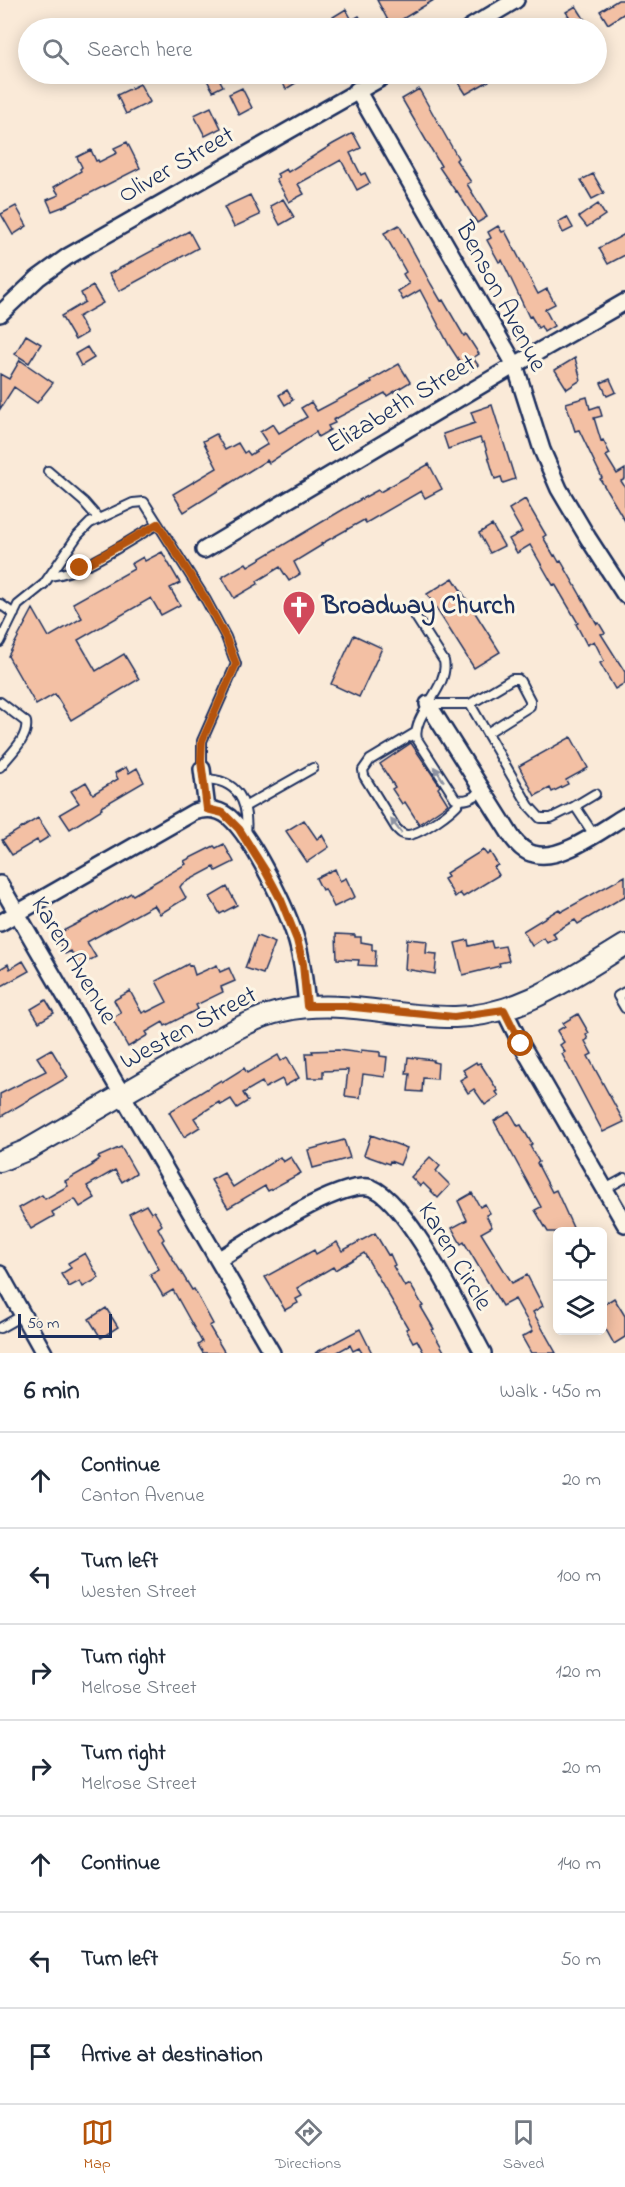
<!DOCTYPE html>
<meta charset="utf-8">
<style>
body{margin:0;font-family:"Indie Flower",sans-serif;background:#f6f6f7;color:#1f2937}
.controls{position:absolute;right:18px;bottom:18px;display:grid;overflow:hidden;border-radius:9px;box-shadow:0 3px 15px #0003}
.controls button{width:54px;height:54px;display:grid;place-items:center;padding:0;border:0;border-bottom:2px solid #e0e1e3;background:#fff;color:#1f2937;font:30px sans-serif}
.scale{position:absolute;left:18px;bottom:15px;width:94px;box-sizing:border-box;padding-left:6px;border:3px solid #1b2f5e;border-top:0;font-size:16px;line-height:21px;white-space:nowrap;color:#1b2f5e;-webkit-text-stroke:4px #fcf5e5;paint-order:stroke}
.stop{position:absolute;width:18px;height:18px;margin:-14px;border:4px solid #b45309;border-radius:50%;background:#fff}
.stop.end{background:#b45309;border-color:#fff;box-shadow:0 2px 6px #0008}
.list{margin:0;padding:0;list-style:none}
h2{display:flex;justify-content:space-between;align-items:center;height:78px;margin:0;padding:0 24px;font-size:26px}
h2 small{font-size:20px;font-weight:400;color:#747a83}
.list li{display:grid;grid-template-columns:39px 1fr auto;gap:18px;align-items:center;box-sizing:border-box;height:96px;padding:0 24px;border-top:2px solid #e0e1e3}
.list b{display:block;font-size:22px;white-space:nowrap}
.list p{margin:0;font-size:20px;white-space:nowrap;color:#747a83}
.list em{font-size:20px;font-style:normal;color:#747a83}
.icon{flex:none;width:33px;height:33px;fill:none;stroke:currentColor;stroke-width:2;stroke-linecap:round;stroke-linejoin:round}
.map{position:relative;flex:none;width:625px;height:1353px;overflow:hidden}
.search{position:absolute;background:#fff;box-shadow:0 3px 15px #0003;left:18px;right:18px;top:18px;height:66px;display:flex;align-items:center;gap:15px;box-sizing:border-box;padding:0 21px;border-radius:33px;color:#747a83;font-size:22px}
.sheet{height:750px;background:#fff}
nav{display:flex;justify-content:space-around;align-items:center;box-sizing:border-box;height:84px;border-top:2px solid #e0e1e3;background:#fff;font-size:16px;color:#747a83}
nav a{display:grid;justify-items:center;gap:3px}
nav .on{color:#b45309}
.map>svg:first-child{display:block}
.building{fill:#f3c0a4;stroke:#1b2f5e;stroke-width:1.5}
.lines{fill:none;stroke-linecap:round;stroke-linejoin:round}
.service-casing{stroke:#1b2f5e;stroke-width:12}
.minor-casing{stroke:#1b2f5e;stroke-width:20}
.tertiary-casing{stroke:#1b2f5e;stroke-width:24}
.service{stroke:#fcf5e5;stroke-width:8}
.minor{stroke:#fcf5e5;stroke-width:15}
.tertiary{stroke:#fcf5e5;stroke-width:20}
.oneway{fill:#8c92a2}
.route{stroke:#b45309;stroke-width:8}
.labels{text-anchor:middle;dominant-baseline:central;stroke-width:6;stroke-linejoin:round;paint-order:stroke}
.street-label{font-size:26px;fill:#1b2f5e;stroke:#fcf5e5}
.poi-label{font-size:26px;font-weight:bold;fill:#1b2f5e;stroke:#fcf5e5;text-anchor:start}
</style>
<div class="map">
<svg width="625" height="1353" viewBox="0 0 625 1353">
<rect width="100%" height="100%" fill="#faead8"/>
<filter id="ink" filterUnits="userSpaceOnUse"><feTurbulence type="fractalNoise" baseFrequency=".0167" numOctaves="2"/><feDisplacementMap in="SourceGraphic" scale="12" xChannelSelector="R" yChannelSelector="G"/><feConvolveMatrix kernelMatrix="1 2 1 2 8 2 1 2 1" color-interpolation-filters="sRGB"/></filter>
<g filter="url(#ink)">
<path class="building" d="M377 0H434L391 26Z
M618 0H625V13L608 24 600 11Z
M576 6 590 28H566L561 20 569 16 566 12Z
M346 9 352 20 359 16 366 28H336L339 27 333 17Z
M278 74H295L299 81 286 89Z
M457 74H501L466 94 457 80 459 78Z
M217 75 223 86 213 91 207 80Z
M140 84 150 102 126 114 117 95Z
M242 88 252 108 239 115 229 94Z
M419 89 458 158 456 160 471 182 467 184 487 217 477 223 457 191 456 192 439 167 441 166 402 99Z
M211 107 221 128 205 136 194 115Z
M353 133 361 148 350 153 361 175 365 173 370 183 357 190 341 160 298 184 304 194 289 202 276 179 279 177 277 174 286 169 288 172 333 144Z
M127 142 140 168 65 206 52 211 47 200 59 195 54 187 81 171 80 169 82 167 77 157 91 150 96 161 98 160 99 162 117 153 114 148Z
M593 174 604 193 592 199 581 180Z
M250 195 260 215 234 227 224 207Z
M283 199 294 217 280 225 270 206Z
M598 204 605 215 587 227 579 217Z
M16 206 27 226 13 235 1 214Z
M567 217 573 228 563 233 558 222Z
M399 225 431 284 441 301 443 300 464 336 466 334 479 354 473 358 478 365 467 373 449 345 420 290 403 300 398 291 409 284 403 274 406 272 384 233Z
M498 226 502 232 505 231 538 294 547 289 555 304 545 309 554 326 544 332 541 326 538 328 531 316 529 317 502 260 499 262 487 240 491 238 488 232Z
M189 231 198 248 119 291 109 274Z
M625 234V255L608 264 599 248Z
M93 286 103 303 78 317 87 333 75 340 61 316 85 302 81 293Z
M26 335 41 344 29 363 15 354Z
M87 347 94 358 81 366 75 354Z
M575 358 581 380 567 389 555 370Z
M20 360 53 383 37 403 14 387 0 409V374L9 379Z
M399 364 410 382 387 396 385 393 333 420 335 423 328 426 330 430 318 437 316 432 269 463 267 460 184 512 173 494 217 468 203 441 216 434 225 450 238 443 244 453 247 451 250 455 268 444 260 432 273 424 279 433 307 417 301 408 311 402 317 411 372 382 371 380Z
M610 379 616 392 607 396 601 383Z
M287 390 293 400 285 405 279 395Z
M587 397 590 409 599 406 602 416 594 418 601 441 603 440 610 454 606 456 617 474 625 469V479L621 481 625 487V521L600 479 602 478 579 430 575 431 566 403Z
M492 405 515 479 503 483 501 477 495 479 484 442 482 443 480 438 448 449 443 434 475 423 471 412Z
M429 464 442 489 425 498 421 491 366 523 364 520 321 544 322 545 294 562 300 574 289 581 280 567 257 581 258 584 234 598 222 577 246 563 248 566 354 503 378 490 380 492Z
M525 499 546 535 543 537 554 556 555 555 559 562 561 561 597 624 599 623 605 633 601 634 625 672V683L615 689 600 663 604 661 594 641 587 645 576 624 578 623 555 584 553 585 530 545 517 553 509 539 522 532 509 509Z
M492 525 504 546 490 553 479 533Z
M162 552 180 583 170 588 180 605 161 615 151 598 78 640 96 671 124 654 139 679 71 720 55 694 36 705 8 656 33 609 49 637 82 618 73 603 134 569 131 564 143 557 145 561Z
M453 578 500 652 474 668 427 594Z
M354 635 382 648 359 697 331 684Z
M571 737 588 768 566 780 568 784 552 792 550 788 535 796 519 766Z
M411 743 440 786 438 788 448 804 419 824 405 802 402 804 392 789 395 787 380 764Z
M126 767 129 773 137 768 144 782 101 807 102 809 70 829 60 814 79 803 71 791 86 782 93 794 118 779 115 773Z
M38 818 50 836 39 843 37 840 12 855 2 840Z
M304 820 317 839 322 835 329 847 307 862 286 831Z
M224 844 234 862 216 871 214 867 182 884 180 887 186 898 160 914 154 905 87 942 96 957 79 966 71 951 65 954 55 935 88 918 131 893 133 895 186 864 184 861 214 846 216 848Z
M483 850 487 855 490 852 498 865 494 867 499 875 463 897 460 893 455 897 444 879 448 877 446 873Z
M335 869 340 881 346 878 355 897 334 907 325 889 322 890 316 878Z
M625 876V896L578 924 575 920 553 933 556 938 547 943 544 938 532 946 523 931 559 909 561 912Z
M227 887 237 905 220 914 210 897Z
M336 934 355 935V937H361V942L372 944V950H376L375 966 358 965 359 960 337 959Z
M257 936 275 943 263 974 245 968Z
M407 939 427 941 426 953 437 954 435 974 405 969Z
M468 940 469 946 491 941 493 948 505 946 509 961 499 963 500 966 463 975 455 943Z
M23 961 29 971 0 987V969L8 964 10 969Z
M188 964 189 966 192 965 195 975 217 965 220 972 229 968 235 981 221 987 223 992 196 1005 198 1009 165 1026 163 1022 146 1032 148 1035 128 1047 112 1018 121 1013 114 1000 130 991 142 1013 146 1011 147 1012 167 1002 156 981Z
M46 1000 54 1013 39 1022 31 1009Z
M578 1014 589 1033 586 1035 588 1039 585 1041 592 1054 588 1056 624 1122 603 1132 562 1054 565 1052 560 1045 564 1042 557 1031 565 1026 563 1023Z
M51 1049 68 1077 0 1117V1094L46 1071 37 1057Z
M338 1050 361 1053V1050L380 1052V1056L387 1057 385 1077 363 1074 360 1098 345 1096 348 1070 323 1071V1078H308L306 1053H313L312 1051Z
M278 1055 281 1061 287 1057 299 1078 285 1086 282 1079 265 1088 262 1082 243 1093 248 1101 237 1108 231 1099 221 1105 219 1102 194 1118 200 1127 184 1137 169 1112 221 1080 222 1082 244 1068 247 1073Z
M408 1057 434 1060 433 1062 438 1063 437 1079 423 1078 422 1092 408 1091 410 1074H406Z
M476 1062 477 1064 480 1063 498 1091 496 1092 499 1096 485 1105 474 1089 468 1093 460 1080 467 1076 463 1070Z
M510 1112 518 1126 521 1125 532 1144 530 1146 539 1162 537 1163 552 1192 556 1190 575 1232H548L535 1210 541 1207 494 1121Z
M371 1135 407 1148 400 1165 390 1161 389 1164 364 1155Z
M344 1140 350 1158 313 1168 308 1150Z
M121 1147 136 1173 122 1182 115 1170 87 1186 95 1198 80 1207 75 1199 52 1212 54 1216 31 1229 19 1208 42 1195 45 1199 68 1186 65 1181 93 1165 92 1164 100 1159 98 1157Z
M280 1157 283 1162 291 1157 301 1173 268 1191 265 1186 228 1208 211 1180 224 1173 233 1187Z
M430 1157 440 1166 436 1171 450 1185 438 1198 423 1183 420 1186 411 1177Z
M472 1193 480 1207 485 1204 490 1213 486 1215 492 1227 481 1233 512 1283 527 1275 543 1306 533 1312 556 1353H531L522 1337 533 1331 515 1299 502 1306 464 1242 461 1244 452 1228 467 1220 458 1201Z
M146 1205 151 1213 154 1211 162 1225 158 1228 164 1239 162 1241 192 1290 194 1289 213 1324 209 1326 225 1353H203L198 1345 202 1342 173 1290 163 1296 150 1274 159 1269 129 1214Z
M375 1233 388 1255 390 1254 395 1265 393 1266 405 1287 410 1284 423 1306 421 1307 434 1329 432 1330 445 1353H424L417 1340 413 1342 406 1329 408 1328 364 1253 335 1270 333 1267 297 1288 302 1296 296 1299 298 1303 285 1310 265 1277 314 1250 316 1254 337 1242 342 1251Z
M85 1253 99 1278 83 1287 80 1281 69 1287 61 1274 71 1268 68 1263Z
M614 1298 625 1316V1337L614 1344 603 1324V1305Z
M106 1308 118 1327 101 1338 89 1319Z
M360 1329 372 1353H362L359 1348 353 1351 350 1345 336 1353H315Z"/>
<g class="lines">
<g class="service-casing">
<path id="service" d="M48 471 84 502 98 518
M50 576C86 572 126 542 158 524
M0 604 14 614
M414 614 444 661C450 687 411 715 417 739L455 798C465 803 473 797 482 792
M0 642 18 605 44 584 78 535 90 523 133 503 144 502 206 600 226 637 236 664 202 741V769
M0 702 26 722C29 738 9 755 0 767
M428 704H470L529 806 540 818H551L575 806
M470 704 512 679H518L520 681 530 700V706L487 733
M415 733 370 760 363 770 364 776 396 828C400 832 402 835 408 835 421 834 453 811 460 801
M203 779C239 779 249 803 246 834
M246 806 313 768
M594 835 575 806 595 794
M625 992 618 996 625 1008
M605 1189 625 1178
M0 1328 23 1315"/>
</g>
<g class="minor-casing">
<path id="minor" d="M469 28 516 0
M357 90 515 365 542 450 559 489 588 538 625 595
M0 314 38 278 67 257 388 74
M204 550 515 365 625 302
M428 704 512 837C518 845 524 852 534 854 560 862 603 829 625 816
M202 769 207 809
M0 884 272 1353
M0 923 194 812C206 808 218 808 229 817 253 838 288 911 297 942 303 963 305 985 307 1006
M504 1010 521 1044 625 1224
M218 1260C248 1241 335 1183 368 1187 404 1192 464 1319 483 1353
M0 1274 44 1353"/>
</g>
<g class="tertiary-casing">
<path id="tertiary" d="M0 1161 27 1150C81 1119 135 1087 189 1056 218 1040 249 1018 283 1011 341 998 397 1018 455 1017 519 1016 572 977 625 945"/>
</g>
<use href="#service" class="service"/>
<use href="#minor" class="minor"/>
<use href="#tertiary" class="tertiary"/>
</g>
<defs><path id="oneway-solid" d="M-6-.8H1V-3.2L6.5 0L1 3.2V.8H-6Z" transform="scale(1.5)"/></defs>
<g class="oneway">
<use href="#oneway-solid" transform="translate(439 774) rotate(-123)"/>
<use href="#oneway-solid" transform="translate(396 826) rotate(-128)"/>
</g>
</g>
<g class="lines" filter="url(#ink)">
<path class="route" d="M80 568 158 524 206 600 226 638 236 664 202 741 201 761 207 809 223 813 239 829 266 872 281 900 297 940 303 964 307 1006H344L454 1017 504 1010 521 1044"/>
</g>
<defs>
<g id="church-pin" transform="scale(1.725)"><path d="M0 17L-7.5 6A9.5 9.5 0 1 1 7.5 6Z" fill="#d1495b" stroke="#fcf5e5"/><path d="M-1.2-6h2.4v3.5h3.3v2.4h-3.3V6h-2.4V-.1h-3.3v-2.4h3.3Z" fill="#fff"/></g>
</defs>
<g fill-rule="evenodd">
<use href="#church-pin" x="299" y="607"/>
</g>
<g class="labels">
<g class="street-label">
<text transform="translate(177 166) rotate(-30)">Oliver Street</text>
<text transform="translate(500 297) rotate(62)">Benson Avenue</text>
<text transform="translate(402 405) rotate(-31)">Elizabeth Street</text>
<text transform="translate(73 961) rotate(59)">Karen Avenue</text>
<text transform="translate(189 1029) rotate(-28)">Westen Street</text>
<text transform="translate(454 1257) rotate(59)">Karen Circle</text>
</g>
<g class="poi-label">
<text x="322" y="607">Broadway Church</text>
</g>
</g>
</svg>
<div class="controls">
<button><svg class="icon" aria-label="locate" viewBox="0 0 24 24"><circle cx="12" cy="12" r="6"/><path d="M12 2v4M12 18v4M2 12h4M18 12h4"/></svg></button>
<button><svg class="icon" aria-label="layers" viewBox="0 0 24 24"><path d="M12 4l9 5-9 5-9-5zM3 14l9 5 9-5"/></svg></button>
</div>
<div class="scale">50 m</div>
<div class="stop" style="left:521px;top:1044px"></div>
<div class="stop end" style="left:80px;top:568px"></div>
<div class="search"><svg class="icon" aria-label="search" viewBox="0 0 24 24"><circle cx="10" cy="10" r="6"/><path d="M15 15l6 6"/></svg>Search here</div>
</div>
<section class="sheet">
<h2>6 min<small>Walk · 450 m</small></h2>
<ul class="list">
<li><svg class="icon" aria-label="ahead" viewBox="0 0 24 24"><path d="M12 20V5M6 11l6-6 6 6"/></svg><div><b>Continue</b><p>Canton Avenue</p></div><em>20 m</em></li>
<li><svg class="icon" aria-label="left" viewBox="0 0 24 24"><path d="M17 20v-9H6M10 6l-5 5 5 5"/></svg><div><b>Turn left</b><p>Westen Street</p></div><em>100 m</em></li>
<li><svg class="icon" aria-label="right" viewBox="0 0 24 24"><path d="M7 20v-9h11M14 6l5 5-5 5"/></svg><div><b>Turn right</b><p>Melrose Street</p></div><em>120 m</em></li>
<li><svg class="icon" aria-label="right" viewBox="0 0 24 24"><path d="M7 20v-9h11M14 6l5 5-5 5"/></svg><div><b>Turn right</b><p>Melrose Street</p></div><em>20 m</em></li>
<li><svg class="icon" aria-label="ahead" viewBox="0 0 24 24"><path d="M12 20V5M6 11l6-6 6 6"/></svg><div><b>Continue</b></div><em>140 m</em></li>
<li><svg class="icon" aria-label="left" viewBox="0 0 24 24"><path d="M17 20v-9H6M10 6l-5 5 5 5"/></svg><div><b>Turn left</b></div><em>50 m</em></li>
<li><svg class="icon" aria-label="arrive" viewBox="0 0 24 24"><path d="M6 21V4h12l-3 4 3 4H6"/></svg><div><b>Arrive at destination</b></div></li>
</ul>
</section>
<nav>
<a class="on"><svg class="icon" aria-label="map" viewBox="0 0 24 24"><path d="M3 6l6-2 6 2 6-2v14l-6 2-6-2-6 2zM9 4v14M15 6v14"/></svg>Map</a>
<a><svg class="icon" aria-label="directions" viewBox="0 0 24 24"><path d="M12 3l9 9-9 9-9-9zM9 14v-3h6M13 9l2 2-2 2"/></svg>Directions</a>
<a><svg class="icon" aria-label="saved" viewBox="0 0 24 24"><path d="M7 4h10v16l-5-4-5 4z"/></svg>Saved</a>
</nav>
